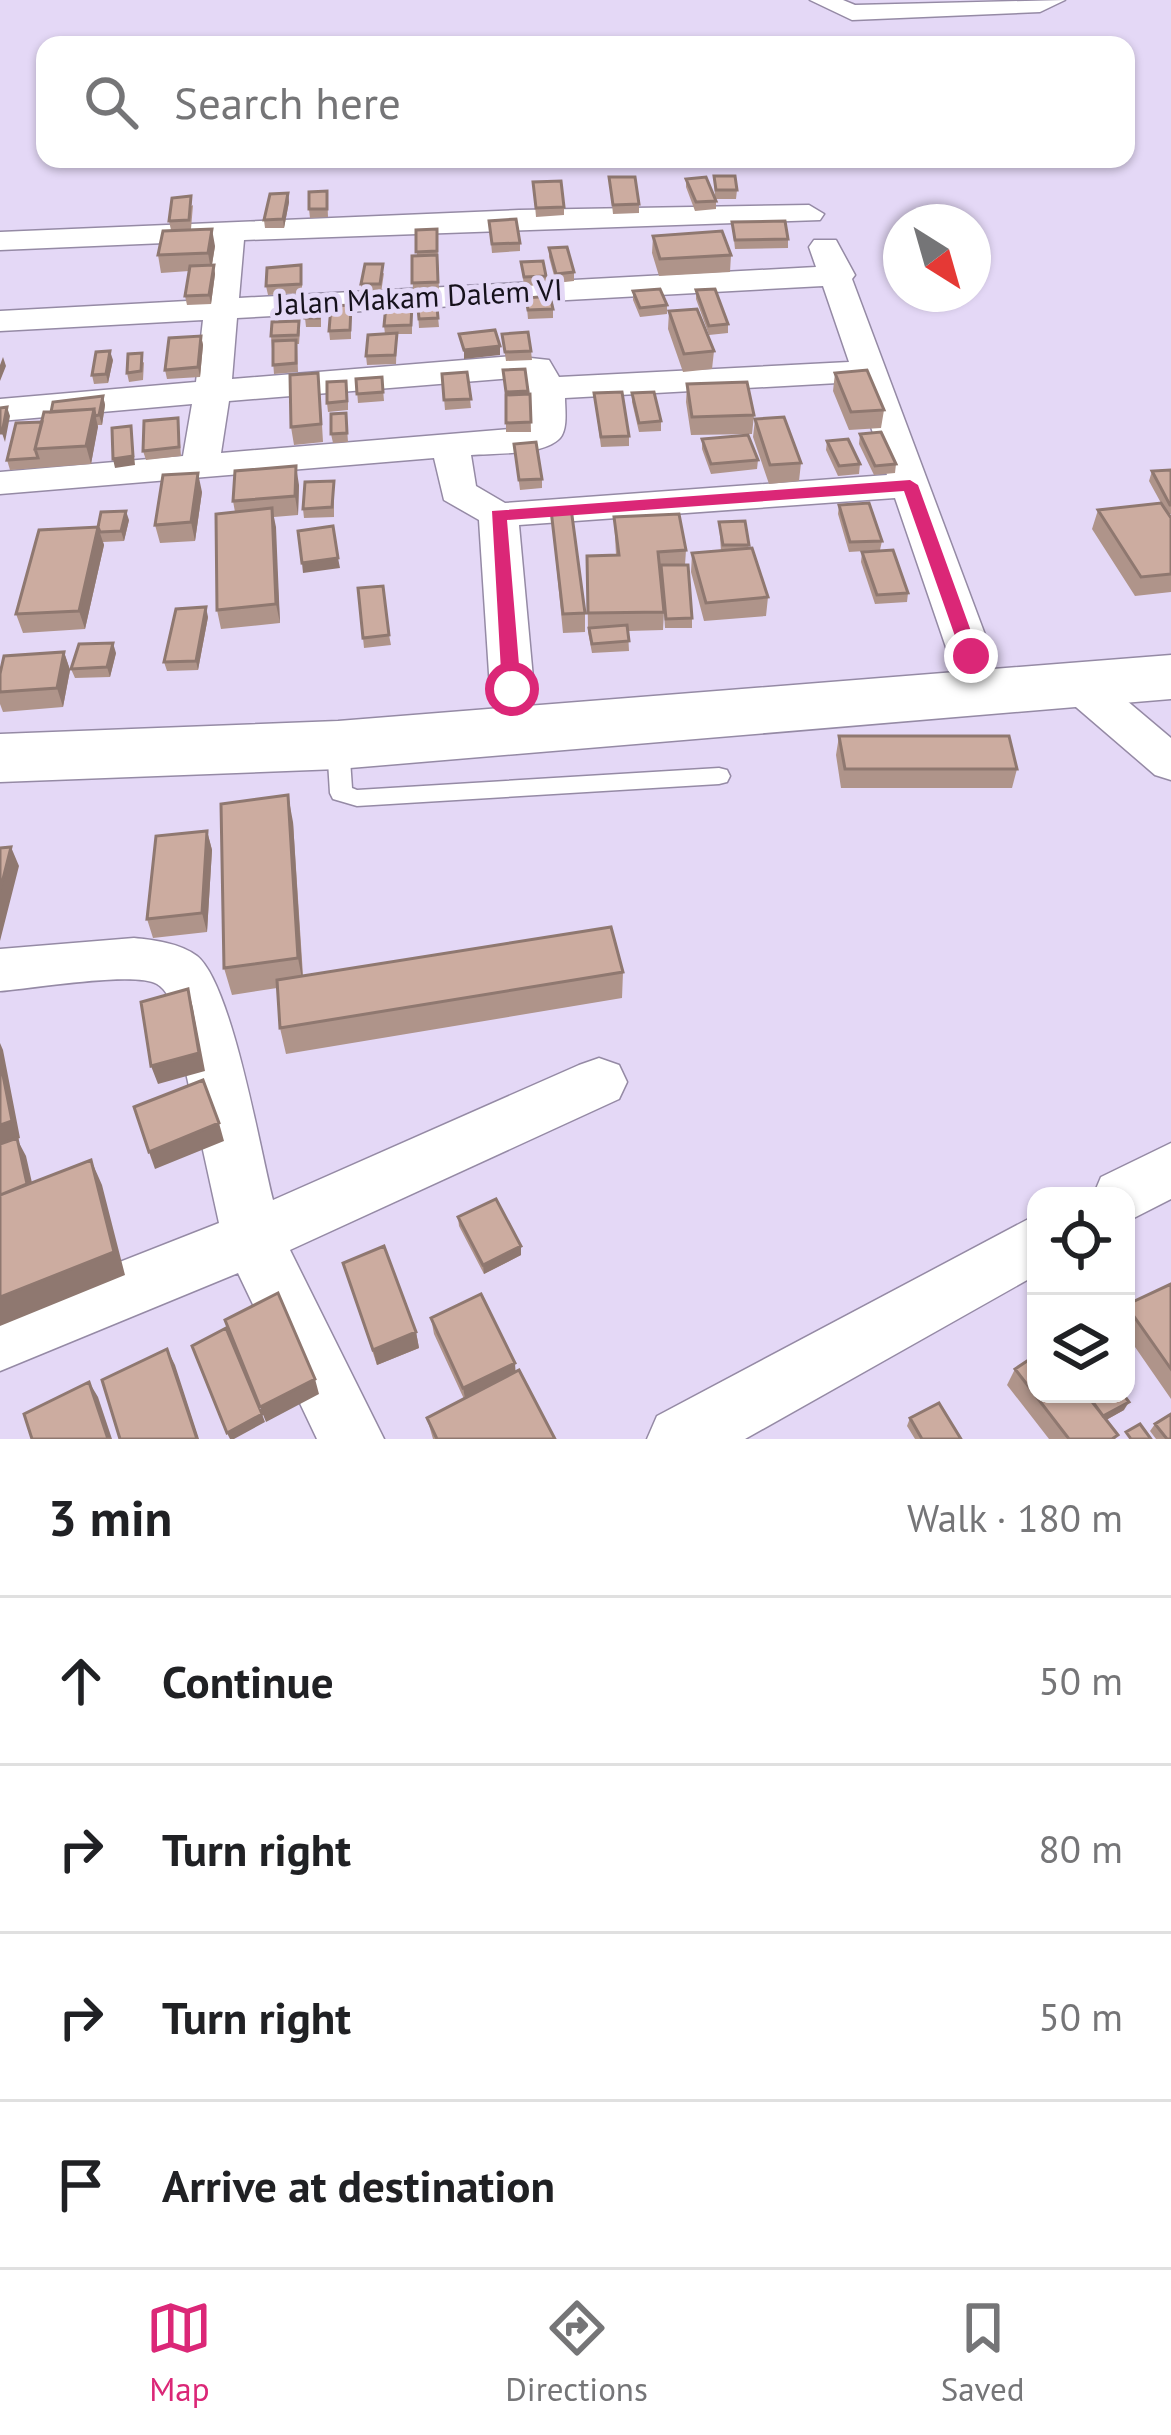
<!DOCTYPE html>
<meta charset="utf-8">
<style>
body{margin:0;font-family:"PT Sans",sans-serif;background:#f6f6f6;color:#202124}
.controls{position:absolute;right:36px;bottom:36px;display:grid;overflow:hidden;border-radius:24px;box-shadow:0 3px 9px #0004}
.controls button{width:108px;height:108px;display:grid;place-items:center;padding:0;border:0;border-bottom:3px solid #e0e0e0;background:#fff;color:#202124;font:60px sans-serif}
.compass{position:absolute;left:883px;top:204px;width:108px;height:108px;border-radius:50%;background:#fff;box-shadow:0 3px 9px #0004;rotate:143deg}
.stop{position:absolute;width:36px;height:36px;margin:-27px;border:9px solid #db2777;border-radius:50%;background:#fff}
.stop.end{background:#db2777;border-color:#fff;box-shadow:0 3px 12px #0008}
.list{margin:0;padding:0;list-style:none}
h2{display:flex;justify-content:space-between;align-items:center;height:156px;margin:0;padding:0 48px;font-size:51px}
h2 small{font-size:39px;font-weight:400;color:#757577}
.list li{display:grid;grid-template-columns:78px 1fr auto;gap:36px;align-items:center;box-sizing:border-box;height:168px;padding:0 48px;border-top:3px solid #e0e0e0}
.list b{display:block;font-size:45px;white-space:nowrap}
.list em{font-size:39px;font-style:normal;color:#757577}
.icon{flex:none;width:66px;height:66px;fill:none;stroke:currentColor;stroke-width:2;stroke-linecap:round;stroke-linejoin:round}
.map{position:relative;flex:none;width:1171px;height:1439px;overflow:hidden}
.search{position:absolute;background:#fff;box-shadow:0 3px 9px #0004;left:36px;right:36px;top:36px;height:132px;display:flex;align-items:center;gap:30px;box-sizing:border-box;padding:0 42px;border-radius:24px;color:#757577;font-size:45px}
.sheet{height:828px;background:#fff}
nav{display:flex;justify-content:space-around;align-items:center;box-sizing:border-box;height:168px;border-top:3px solid #e0e0e0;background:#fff;font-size:33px;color:#757577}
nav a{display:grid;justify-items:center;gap:6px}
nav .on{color:#db2777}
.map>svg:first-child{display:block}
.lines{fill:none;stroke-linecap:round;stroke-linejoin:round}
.service-casing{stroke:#958aa5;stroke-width:3}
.minor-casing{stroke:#958aa5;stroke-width:3}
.trunk-casing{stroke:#958aa5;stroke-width:3}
.service{fill:#fff;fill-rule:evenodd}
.minor{fill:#fff;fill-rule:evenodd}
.trunk{fill:#fff;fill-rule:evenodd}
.wall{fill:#af948a}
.shaded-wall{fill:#8f7870}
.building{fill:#ccaca0;stroke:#8f7870;stroke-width:3}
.route{fill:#db2777}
.labels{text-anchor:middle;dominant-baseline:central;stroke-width:10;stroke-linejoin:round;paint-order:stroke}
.far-street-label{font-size:30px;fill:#16121c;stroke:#e4d8f6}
</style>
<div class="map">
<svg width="1171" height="1439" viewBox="0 0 1171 1439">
<rect width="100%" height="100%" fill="#e4d8f6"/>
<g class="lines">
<g class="service-casing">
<path id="service" d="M338 737 349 745 352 788 357 790 719 768 727 770 730 776 727 782 719 784 357 806 333 799 330 793 327 745Z"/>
</g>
<g class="minor-casing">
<path id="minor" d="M810 0H843L855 5 1065 0 1040 12 852 20Z
M809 205 824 214 820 220 244 240 239 298 816 267 809 247 814 240H836L855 275 852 279 993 656 986 666 971 671 956 666 949 656 895 498 519 525 534 689 528 700 512 704 496 700 490 689 479 520 444 500 434 458 0 494V472L183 456 192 404 0 421V399L196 382 203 320 0 331V311L206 300 212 241 0 250V232L519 210ZM823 286 849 362 559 377 549 360 512 356 232 379 237 318ZM524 377 529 388 528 426 521 428 221 453 229 401ZM856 382 887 475 505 503 476 486 471 455C494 453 543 456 560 438 568 429 565 409 565 398Z
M1078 669 1094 673 1171 738V780L1155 775 1062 695 1056 684 1062 673Z
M134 938C154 940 180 943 197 956 232 984 260 1150 273 1200L579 1065 599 1058 619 1065 627 1082 619 1099 290 1250 384 1439H317L238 1273 0 1371V1309L219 1223 172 1009C170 1000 167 990 157 984 133 971 31 989 0 991V949Z
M1171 1143V1199L1126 1222V1196H1093L1101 1177Z
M1036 1215V1275L745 1439H647L657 1416Z"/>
</g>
<g class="trunk-casing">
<path id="trunk" d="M1171 655V699L338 769 0 782V734L338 721Z"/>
</g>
<use href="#service" class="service"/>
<use href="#minor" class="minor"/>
<use href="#trunk" class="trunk"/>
</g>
<path class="wall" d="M714 176 737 190 736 199H716V209L695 211 686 187V179L715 198Z
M609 177 639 204V213L613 214Z
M533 182 564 207V215L536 217Z
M327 191 328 217 310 218 309 209Z
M288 193 289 202 284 228H265L264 220Z
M193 205 191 229 171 230 169 221Z
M489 221 520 243V251L492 253Z
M732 222 788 239V248L735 249Z
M437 229 439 291 413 292 412 256H417L416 230Z
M653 236 731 255 730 272 659 276 652 253Z
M215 246 212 265 215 274 211 304 187 305 185 296 189 271 161 273 158 255Z
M549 248 574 272V281L556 283 549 257Z
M521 262 546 276V285L524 286Z
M384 273 381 293H362L361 284Z
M302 274V293L268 295 266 286Z
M696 290 728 324V333L709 335 696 299Z
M633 291 667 305V314L640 317 633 300Z
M436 296 439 327 419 328 417 297Z
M526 298 553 309V318L528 319Z
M412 304V334H397L396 364 367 365 366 356 385 334 384 326Z
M351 305V339L330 340 329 331Z
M669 311 714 351 712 369 683 372 668 329Z
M321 316V327H306L305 318Z
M300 330 299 344H297L298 372 274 374 271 336Z
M502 334 531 351 532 360 506 361Z
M201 336 203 345 200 377 167 379 165 370Z
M113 360 108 383 94 384 92 375Z
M144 362 143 380 129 382 127 373Z
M525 369 528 394H530L531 432H506V398L503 370Z
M467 372 471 408 445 410 442 374Z
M835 373 884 410 881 428 849 430 833 391Z
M382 377 384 401 358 403 356 379Z
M687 384 754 415 752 434 691 435 686 402Z
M348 390V410L328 412 327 403Z
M320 391 323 442 294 445 291 427Z
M594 393 629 436V446L601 447Z
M632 393 661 421V431L639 432 632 402Z
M103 396 105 405 102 425H98L91 464 10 470 7 460 51 412Z
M346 413 348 442 333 443 331 434Z
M178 418 181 456 146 460 143 451Z
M755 419 801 463 799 481 769 484 753 437Z
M860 434 896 464 895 473 874 475 859 444Z
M702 439 758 460 757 469 711 474 702 449Z
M827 441 860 464 859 474 838 476 826 450Z
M514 444 542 479V488L520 490Z
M1171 470V514H1168L1171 518V592L1135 596 1092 529 1098 510 1161 503 1149 481 1152 471Z
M334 481V517L304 518 303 509Z
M299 485 298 515 274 517 280 623 221 629 217 610 235 512 233 501Z
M202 492 195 541 160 543 155 525Z
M839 505 882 541 880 550 849 552 838 514Z
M551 510 585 613V632L563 633Z
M614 517 686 550 685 565 692 618V628H665L664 612 663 630 628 631 629 651 592 653 588 632 587 556 616 555Z
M129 520 124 541 103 542 104 545 85 629 23 633 16 614 97 527Z
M719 522 749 545 748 548 768 597 766 616 704 621 691 572 692 553 721 551Z
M862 552 908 593 907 602 875 604 861 562Z
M358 588 389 635 391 645 364 648Z
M208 617 198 670 167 671 164 662Z
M64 652 70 670 63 707 3 712 0 704V674Z
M116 653 110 677 75 678 71 669Z
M839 736 1017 769 1012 788H841L836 755Z
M293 822 303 975 623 972 622 998 286 1054 280 1028 277 988 232 995 224 968Z
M207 831 212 850 207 932 153 938 147 919Z
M458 1217 521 1255 484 1274 459 1226Z
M343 1263 416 1332 419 1348 377 1365Z
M1171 1284V1399L1126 1334V1305Z
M431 1318 516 1371 555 1439H433L427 1418 464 1399 434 1334Z
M1015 1369 1036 1394 1124 1410 1106 1420 1118 1435 1115 1439H1049L1007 1385Z
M910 1418 961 1439H915L907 1426Z
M1155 1424 1171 1439H1156L1150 1431Z"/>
<path class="shaded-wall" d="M288 193 289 202 284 228 283 219Z
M212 229 215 246 211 270 208 253Z
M214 265 215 274 211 304 209 295Z
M201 336 203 345 200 377 198 367Z
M500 346V355L464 359V350Z
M110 351 113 360 108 383 106 374Z
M3 357 6 366 0 381V365Z
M103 396 105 405 102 425 99 415Z
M7 407 10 416 5 442 2 433Z
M94 409 98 427 91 464 86 446Z
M131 426 135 465 115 468 113 459Z
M296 466 299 485 298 515 295 496Z
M198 473 202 492 195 541 191 522Z
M272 508 276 527 280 623 276 604Z
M126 511 129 520 124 541 121 531Z
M98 527 104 545 85 629 79 611Z
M338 558 340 568 303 573 302 563Z
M206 607 208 617 198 670 196 661Z
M113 643 116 653 110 677 107 667Z
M64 652 70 670 63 707 57 688Z
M288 795 293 822 303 984 298 958Z
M207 831 212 850 207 932 202 913Z
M11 847 19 866 0 941V891Z
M188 989 193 1008 205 1071 158 1084 151 1066Z
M0 1043 3 1050 20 1138 17 1139 26 1156 37 1205 0 1145Z
M219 1123 224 1141 155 1169 149 1152Z
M91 1160 102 1185 125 1275 0 1326V1297Z
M521 1246V1255L484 1274 483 1265Z
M416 1332 419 1348 377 1365 373 1350Z
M167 1349 175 1365 199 1439H197Z
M515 1363 516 1378 466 1403 463 1388Z
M315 1379 319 1394 266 1422 260 1407Z
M89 1382 98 1397 112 1439H108Z
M1129 1402 1124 1410 1099 1424 1103 1416Z
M262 1414 265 1422 234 1439H230L227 1433Z"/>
<path class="building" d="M714 176H735L737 190H716Z
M609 177H635L639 204 613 205Z
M706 177 716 201 696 202 686 179Z
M561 181 564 207 536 208 533 182Z
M327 191V209H309V192Z
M288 193 283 219 264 220 270 194Z
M191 196 189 220 169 221 172 198Z
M516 219 520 243 492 244 489 221Z
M785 221 788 239 735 240 732 222Z
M212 229 208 253 158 255 163 231Z
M437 229V251L416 252V230Z
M722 231 731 255 660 259 653 236Z
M567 247 574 272 556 274 549 248Z
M437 255 438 282 412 283V256Z
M543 261 546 276 524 277 521 262Z
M365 264H383L380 284H361Z
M214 265 209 295 185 296 190 266Z
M301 265V284L266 286 267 268Z
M660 289 667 305 640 308 633 291Z
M715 289 728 324 709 326 696 290Z
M436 296 438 318 419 319 417 297Z
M550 296 553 309 528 310 526 298Z
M412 304 411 325 384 326 386 305Z
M351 305 350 330 329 331 331 306Z
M305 307H320L319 318H305Z
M697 309 714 351 684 354 669 311Z
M299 321 298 335 271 336 272 322Z
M495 330 500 346 464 350 459 334Z
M528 332 531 351 505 352 502 334Z
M397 333 395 355 366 356 368 335Z
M201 336 198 367 165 370 169 338Z
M296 340V363L273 365V341Z
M110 351 106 374 92 375 96 352Z
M142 353 141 371 127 373 128 354Z
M525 369 528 391 506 392 503 370Z
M867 370 884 410 851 412 835 373Z
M467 372 471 399 444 400 442 374Z
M318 373 321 424 291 427 290 375Z
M382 377 383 392 357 394 356 379Z
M346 381 347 401 327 403V382Z
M747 382 754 415 692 417 687 384Z
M622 392 629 436 601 437 594 393Z
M654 392 661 421 639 423 632 393Z
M530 394 531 422 506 423V395Z
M103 396 99 415 95 416 94 409 51 412 53 402Z
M7 407 2 433H0V408Z
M94 409 86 446 35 449 44 412Z
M346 413 347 433 331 434V414Z
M784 417 801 463 770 465 755 419Z
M178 418 179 447 143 451 144 421Z
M42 422 35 449 38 458 7 460 16 423Z
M131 426 133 456 113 459 112 428Z
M881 432 896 464 875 466 860 434Z
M748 435 758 460 711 464 702 439Z
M848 439 860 464 839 466 827 441Z
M536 442 542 479 519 480 514 444Z
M296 466 295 496 233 501 235 471Z
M1171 470V505H1170L1152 471Z
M198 473 191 522 155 525 163 475Z
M334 481 332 507 303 509 305 482Z
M869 503 882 541 850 542 839 505Z
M1161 503 1171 518V574L1141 577 1098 510Z
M272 508 276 604 217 610 216 514Z
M571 508 585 613 563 614 551 510Z
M126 511 121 531 100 532 98 527 101 512Z
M679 514 686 550 658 552 664 612 588 613 587 556 619 555 614 517Z
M745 521 749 545H723L719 522Z
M333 526 338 558 302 563 298 531Z
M98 527 79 611 16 614 39 530Z
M752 548 768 597 706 603 692 553Z
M893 550 908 593 877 595 862 552Z
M661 565H688L692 618 666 619Z
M383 586 389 635 363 638 358 588Z
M206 607 196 661 164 662 176 609Z
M627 625 629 641 592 644 589 628Z
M113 643 107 667 71 669 79 644Z
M64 652 57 688 0 692V674L4 656Z
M839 736H1009L1017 769H845Z
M288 795 298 958 224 968 221 804Z
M207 831 202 913 147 919 156 836Z
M11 847 0 891V848Z
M611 927 623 972 280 1028 277 980Z
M188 989 199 1053 151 1066 141 1002Z
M0 1060 12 1121 0 1125Z
M203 1080 219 1123 149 1152 134 1107Z
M17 1138 27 1184 0 1195V1144Z
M91 1160 114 1252 0 1297V1195Z
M496 1199 521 1246 483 1265 458 1217Z
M384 1246 416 1332 373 1350 343 1263Z
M1171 1284V1369L1126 1305Z
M278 1293 315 1379 260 1407 225 1320Z
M481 1294 515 1363 463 1388 431 1318Z
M226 1328 262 1414 227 1433 192 1346Z
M167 1349 197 1439H120L102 1380Z
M1036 1355V1394H1086L1118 1435 1112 1439H1069L1015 1369Z
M519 1370 555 1439H437L427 1418Z
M89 1382 108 1439H32L24 1414Z
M1087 1394H1123L1129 1402 1103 1416Z
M939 1403 961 1439H922L910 1418Z
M1171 1414V1439H1167L1155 1424Z
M1140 1424 1151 1439H1131L1126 1432Z"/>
<path class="route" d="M910 480 918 485 980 656 978 661 962 656 904 491 507 520 521 689 512 696 502 689 492 511Z"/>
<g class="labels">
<g class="far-street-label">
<text transform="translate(419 296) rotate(-3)">Jalan Makam Dalem VI</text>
</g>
</g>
</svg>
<div class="controls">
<button><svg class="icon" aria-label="locate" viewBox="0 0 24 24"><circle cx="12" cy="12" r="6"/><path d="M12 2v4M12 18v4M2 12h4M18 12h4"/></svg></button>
<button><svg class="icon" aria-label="layers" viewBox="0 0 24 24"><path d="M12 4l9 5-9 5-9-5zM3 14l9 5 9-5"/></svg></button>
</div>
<svg class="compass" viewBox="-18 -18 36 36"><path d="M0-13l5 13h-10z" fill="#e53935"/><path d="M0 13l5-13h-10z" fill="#757577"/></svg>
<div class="stop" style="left:512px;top:689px"></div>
<div class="stop end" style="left:971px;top:656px"></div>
<div class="search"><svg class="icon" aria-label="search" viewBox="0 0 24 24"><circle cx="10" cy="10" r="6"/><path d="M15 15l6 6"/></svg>Search here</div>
</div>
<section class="sheet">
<h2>3 min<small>Walk · 180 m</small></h2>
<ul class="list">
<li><svg class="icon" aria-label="ahead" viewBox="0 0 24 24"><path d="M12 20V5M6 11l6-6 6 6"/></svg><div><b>Continue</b></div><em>50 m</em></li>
<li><svg class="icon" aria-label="right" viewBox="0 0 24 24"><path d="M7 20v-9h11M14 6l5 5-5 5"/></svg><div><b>Turn right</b></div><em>80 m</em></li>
<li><svg class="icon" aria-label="right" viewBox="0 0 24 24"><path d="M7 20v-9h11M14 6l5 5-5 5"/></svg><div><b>Turn right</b></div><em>50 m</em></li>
<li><svg class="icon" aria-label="arrive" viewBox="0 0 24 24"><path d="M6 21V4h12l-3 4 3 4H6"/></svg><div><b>Arrive at destination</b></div></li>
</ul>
</section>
<nav>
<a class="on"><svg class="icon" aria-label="map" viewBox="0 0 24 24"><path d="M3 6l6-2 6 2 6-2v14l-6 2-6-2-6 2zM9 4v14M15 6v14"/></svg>Map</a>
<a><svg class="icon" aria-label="directions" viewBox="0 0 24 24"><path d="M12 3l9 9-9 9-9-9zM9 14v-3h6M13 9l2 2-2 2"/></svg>Directions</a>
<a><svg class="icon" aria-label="saved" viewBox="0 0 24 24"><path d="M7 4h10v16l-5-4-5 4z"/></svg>Saved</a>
</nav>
